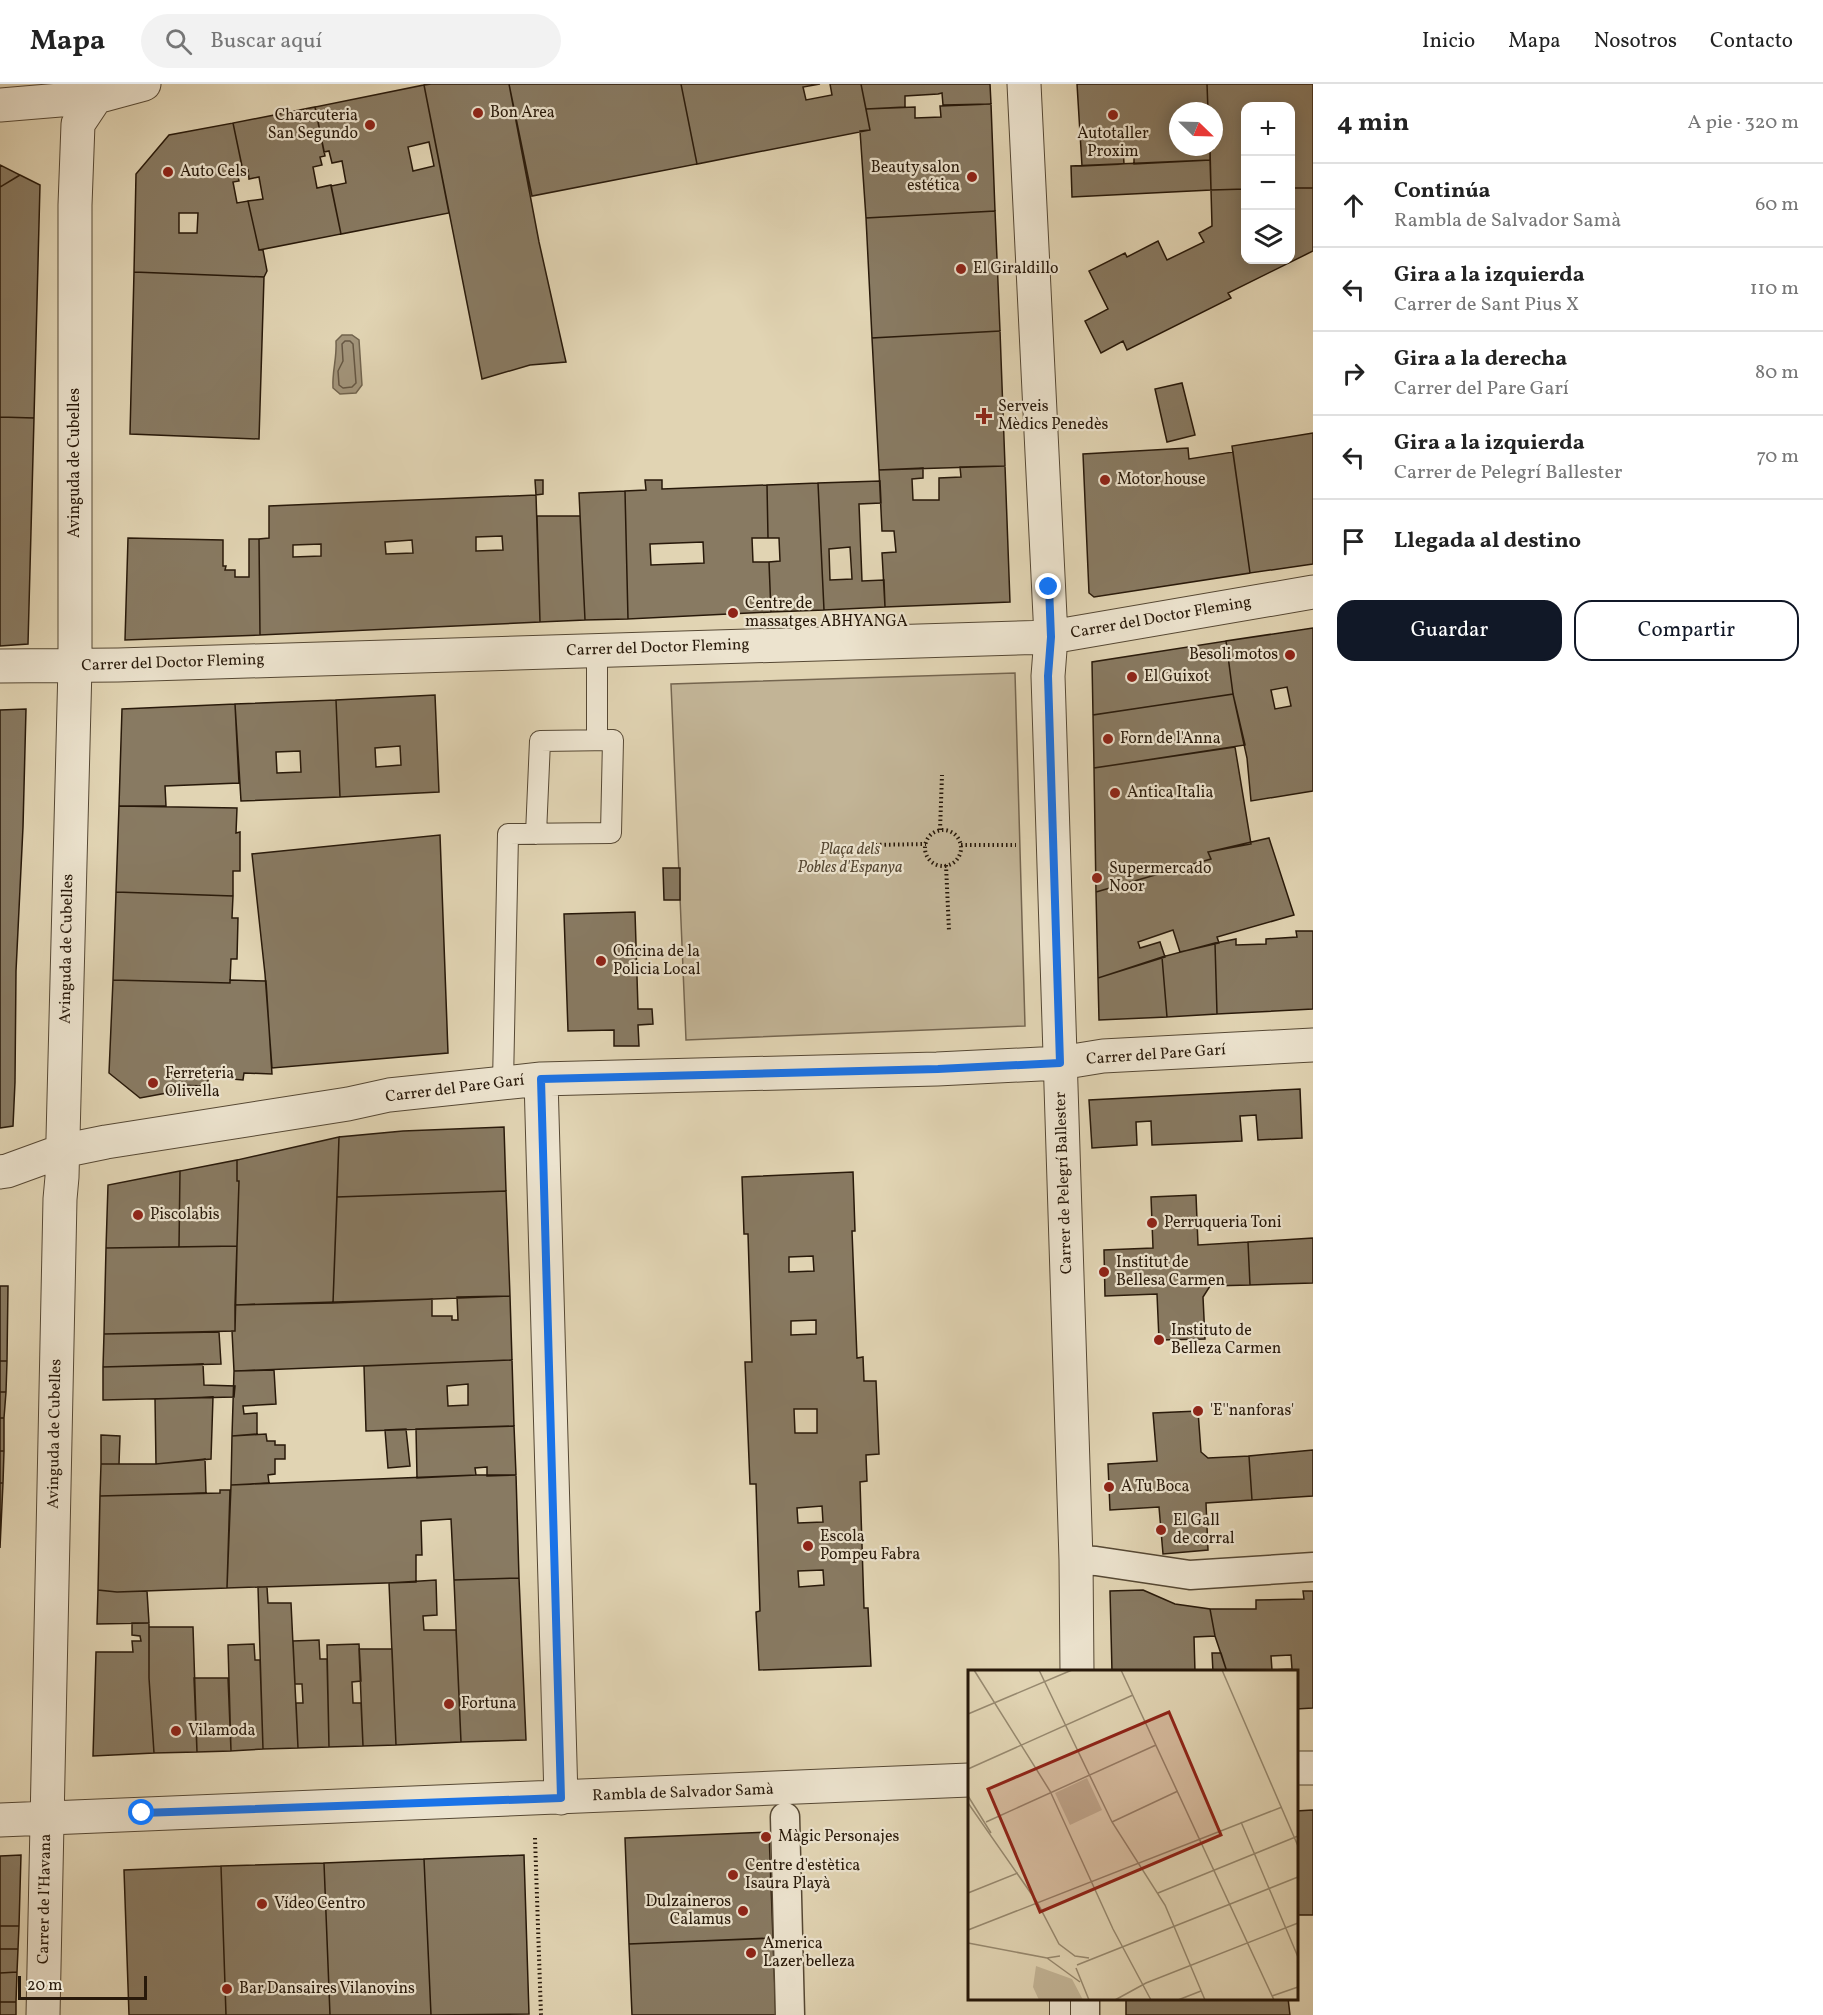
<!DOCTYPE html>
<html lang="es">
<meta charset="utf-8">
<style>
body{margin:0;font-family:Vollkorn,serif;background:#f2f2f2;color:#222}
.controls{position:absolute;right:18px;top:18px;display:grid;overflow:hidden;border-radius:12px;box-shadow:0 3px 15px #0003}
.controls button{width:54px;height:54px;display:grid;place-items:center;padding:0;border:0;border-bottom:2px solid #e0e0e0;background:#fff;color:#222;font:30px sans-serif}
.compass{position:absolute;left:1169px;top:18px;width:54px;height:54px;border-radius:50%;background:#fff;box-shadow:0 3px 15px #0003;rotate:113deg}
.scale{position:absolute;left:18px;bottom:15px;width:129px;box-sizing:border-box;padding-left:6px;border:3px solid #28190a;border-top:0;font-size:16px;line-height:21px;white-space:nowrap;color:#28190a;-webkit-text-stroke:4px #ece3ce;paint-order:stroke}
.stop{position:absolute;width:18px;height:18px;margin:-14px;border:4px solid #1a73e8;border-radius:50%;background:#fff}
.stop.end{background:#1a73e8;border-color:#fff;box-shadow:0 2px 6px #0008}
.list{margin:0;padding:0;list-style:none}
h2{display:flex;justify-content:space-between;align-items:center;height:78px;margin:0;padding:0 24px;font-size:26px}
h2 small{font-size:20px;font-weight:400;color:#767676}
.list li{display:grid;grid-template-columns:39px 1fr auto;gap:18px;align-items:center;box-sizing:border-box;height:84px;padding:0 24px;border-top:2px solid #e0e0e0}
.list b{display:block;font-size:22px;white-space:nowrap}
.list p{margin:0;font-size:20px;white-space:nowrap;color:#767676}
.list em{font-size:20px;font-style:normal;color:#767676}
.actions{display:flex;gap:12px;padding:18px 24px}
.actions a{flex:1;padding:14px 0;border:2px solid #111827;border-radius:18px;text-align:center;font-size:21px;color:#111827}
.actions .main{background:#111827;color:#fff}
.icon{flex:none;width:33px;height:33px;fill:none;stroke:currentColor;stroke-width:2;stroke-linecap:round;stroke-linejoin:round}
.map{position:relative;flex:none;width:1313px;height:1931px;overflow:hidden}
header{display:flex;align-items:center;gap:36px;box-sizing:border-box;height:84px;padding:0 30px;background:#fff;border-bottom:2px solid #e0e0e0}
header strong{font-size:28px}
nav{display:flex;gap:33px;margin-inline-start:auto;font-size:21px}
.search{width:420px;height:54px;background:#f2f2f2;display:flex;align-items:center;gap:15px;box-sizing:border-box;padding:0 21px;border-radius:33px;color:#767676;font-size:22px}
main{display:flex}
aside{flex:1;background:#fff}
.map>svg:first-child{display:block}
.green{fill:#c2b496;stroke:#756650;stroke-width:1.5}
.water{fill:#a2947a;stroke:#71634d;stroke-width:1.5}
.lines{fill:none;stroke-linecap:round;stroke-linejoin:round}
.shore{stroke:#655642;stroke-width:1.5}
.building{fill:#887a62;stroke:#28190a;stroke-width:1.5;fill-rule:evenodd}
.service-casing{stroke:#564834;stroke-width:22}
.pedestrian-casing{stroke:#564834;stroke-width:31}
.minor-casing{stroke:#564834;stroke-width:35}
.path{stroke:#28190a;stroke-width:4;stroke-dasharray:1.5 3;stroke-linecap:butt}
.service{stroke:#ece3ce;stroke-width:20}
.pedestrian{stroke:#ece3ce;stroke-width:28}
.minor{stroke:#ece3ce;stroke-width:33}
.route{stroke:#1a73e8;stroke-width:8}
.poi-dot{fill:#8f2418;stroke:#ece3ce;stroke-width:2}
.labels{text-anchor:middle;dominant-baseline:central;stroke-width:4.5;stroke-linejoin:round;paint-order:stroke}
.poi-label{font-size:16px;fill:#28190a;stroke:#ece3ce;text-anchor:start}
.street-label{font-size:16px;fill:#28190a;stroke:#ece3ce}
.park-label{font-size:16px;font-style:italic;fill:#564834;stroke:#ece3ce}
.inset-road{fill:none;stroke:#97896f;stroke-width:1.5}
.view{fill:#8f2418;fill-opacity:0.15;stroke:#8f2418;stroke-width:3}
.inset-edge{fill:none;stroke:#28190a;stroke-width:3}
</style>
<header>
<strong>Mapa</strong>
<div class="search"><svg class="icon" aria-label="search" viewBox="0 0 24 24"><circle cx="10" cy="10" r="6"/><path d="M15 15l6 6"/></svg>Buscar aquí</div>
<nav><a>Inicio</a><a>Mapa</a><a>Nosotros</a><a>Contacto</a></nav>
</header>
<main>
<div class="map">
<svg width="1313" height="1931" viewBox="0 0 1313 1931">
<rect width="100%" height="100%" fill="#e1d4b3"/>
<filter id="stains"><feTurbulence type="fractalNoise" baseFrequency=".00333" numOctaves="4"/><feColorMatrix values="0 0 0 0 .2 0 0 0 0 .09 0 0 0 0 .02 0 0 0 .5 -.17"/></filter>
<radialGradient id="worn" r=".72"><stop offset=".6" stop-color="#630" stop-opacity="0"/><stop offset="1" stop-color="#630" stop-opacity=".3"/></radialGradient>
<path class="green" d="M1015 589 1025 942 686 956 671 600Z"/>
<path class="water" d="M342 251H352L359 256 362 301 356 309 340 310 333 304C332 286 337 276 336 257Z"/>
<g class="lines">
<path class="shore" d="M345 257H350L353 260 356 299 352 303 343 304 339 301 338 287 343 277 342 260Z"/>
</g>
<path class="building" d="M431 0H509L539 158 566 278 530 281 482 295 424 1Z
M509 0H681L697 80 532 112Z
M681 0H820L803 3 806 16 832 11 830 0H861L870 46 697 80Z
M861 0H990L991 20 943 21 942 9 938 10 905 12V23L866 25Z
M1077 0H1207L1208 27H1178V63H1210V76L1134 80V64L1123 63 1124 80 1082 82Z
M1207 0H1313V104H1290V22H1246V105L1211 106 1210 63H1214V27H1208Z
M424 1 449 129 341 150 331 102 346 99 342 77 332 79 329 67 324 68 315 23ZM429 58 434 82 413 87 408 63Z
M991 20 995 127 866 134 860 47 870 46 866 25 915 23V34L941 33 940 22Z
M315 23 325 72 320 73 322 81 313 83 317 104 331 101 341 150 259 166 248 117 263 115 259 93 249 95 248 86 243 87 233 39Z
M233 39 244 92 238 93 239 97 233 98 237 119 248 117 259 166H263L267 187 264 193 134 188 136 90 169 51ZM179 129H198L197 149H179Z
M1210 76 1211 106 1072 113 1071 82Z
M0 81 20 91 0 103Z
M20 91 40 101 34 334 0 333V103Z
M1290 104H1313V167L1228 209 1231 214 1127 266 1123 257 1101 269 1085 237 1108 225 1089 187 1125 169 1127 173 1158 157 1167 176 1204 158 1199 149 1212 142 1211 106 1246 105V176H1290Z
M995 127 1000 247 872 254 866 134Z
M134 188 264 193 259 355 130 350Z
M1000 247 1005 382 879 386 872 254Z
M1182 299 1195 351 1167 358 1155 305Z
M0 333 34 334 28 560 0 562Z
M1313 349V480L1250 489 1232 362Z
M1188 364 1189 375 1233 368 1250 489 1094 513 1089 509 1083 370Z
M1005 382 1010 518 885 523 882 469 896 468 894 447H882L879 386 923 384V394L912 395 913 416H939V394L961 393 960 383Z
M535 396H543V410L536 411Z
M645 396H662V405L767 401 768 454H752L753 478H769L771 528 628 535 625 407 646 406ZM703 458 704 479 651 481 650 460Z
M880 397 881 419 859 420 862 497 884 496 885 523 824 526 818 399ZM850 463 852 495 830 496 829 465Z
M818 399 824 526 771 528 769 478 780 477 779 454H768L767 401Z
M625 407 628 535 585 536 579 409Z
M536 411 540 538 260 551 259 455 269 454V422ZM502 452 503 466 476 467V453ZM412 456 413 469 386 470 385 458ZM321 460V472L293 473V461Z
M537 432H580L585 536 540 538Z
M128 454 223 456V482H226L225 486H235V493H249V455H259L260 551 125 556Z
M1313 544V707L1251 717 1247 674 1233 610 1226 557ZM1287 603 1291 622 1275 625 1271 606Z
M1226 557 1233 610 1093 631 1092 578Z
M1233 610 1245 661 1094 684 1093 631Z
M435 611 439 708 340 713 336 616ZM400 662 401 681 376 683 375 664Z
M336 616 340 713 241 717 235 620ZM300 667 301 688 277 689 276 668Z
M235 620 239 699 165 702 166 722H119L122 625Z
M26 625 23 743 16 887 15 998 13 1042 0 1044V626Z
M1235 663 1251 760 1208 768 1211 775 1096 808 1094 684Z
M119 722 237 724 236 749 240 748V787H233V812L116 808Z
M440 751 448 969 272 984 265 890 252 770Z
M1269 754 1294 831 1217 853 1219 859 1180 868 1173 846 1138 858 1140 864 1160 858 1165 873 1098 894 1096 808 1211 775 1208 768Z
M663 784H680V816H664Z
M116 808 233 812 232 834H238L237 875H231L230 899 113 896Z
M635 828 638 925H652L653 940 638 941 639 962H614V946L568 947 564 830Z
M1296 847H1313V925L1217 930 1215 859 1236 855V861L1266 860V855L1297 853Z
M1215 859 1217 930 1167 933 1162 873Z
M1162 873 1167 933 1099 936 1098 894Z
M113 896 230 899V896L266 897 272 990 244 989 243 996 208 993V1002L174 1001 172 1008 140 1014 109 989Z
M1300 1005 1302 1054 1258 1056 1256 1031 1240 1032 1242 1057 1152 1061 1151 1037 1136 1038 1137 1061 1092 1064 1089 1016Z
M504 1043 506 1107 337 1113 339 1053 403 1047Z
M339 1053 333 1219 235 1221 239 1097H237V1076Z
M237 1076V1097H239L237 1162 179 1163 180 1087Z
M180 1087 179 1163 106 1164 108 1101Z
M853 1088 855 1147H852L857 1274 863 1273 864 1297H876L879 1370 866 1371 867 1397 860 1398 864 1524H868L871 1582 759 1586 756 1528 760 1527 756 1400H750L745 1278H752L748 1150H744L742 1093ZM813 1172 814 1187 789 1188V1173ZM816 1236V1250L791 1251V1237ZM794 1325H817V1349H795ZM822 1422 823 1438 798 1439 797 1424ZM823 1486 824 1501 799 1503 798 1487Z
M506 1107 510 1212 333 1219 337 1113Z
M1196 1111 1198 1161 1248 1158 1250 1201 1210 1202 1203 1213 1205 1255 1159 1256 1157 1210 1105 1212 1104 1166 1153 1164 1151 1113Z
M1313 1154V1199L1250 1201 1248 1158Z
M237 1162 235 1247 104 1250 106 1164Z
M0 1202H8L7 1277H0Z
M510 1212 512 1276 234 1287 232 1247H235V1221L432 1215V1232H452V1236H458L457 1213Z
M219 1248 221 1280 103 1283 104 1250Z
M512 1276 514 1342 366 1347 364 1282ZM468 1300V1321L448 1322 447 1302Z
M0 1277H7L6 1308H0Z
M203 1280 204 1301 235 1302 234 1313 103 1316V1283Z
M274 1286 276 1320 243 1322 244 1330 257 1329V1350L232 1352 234 1287Z
M0 1308H6L4 1334H0Z
M213 1313 211 1375 156 1380 155 1315Z
M1198 1327 1201 1368 1208 1374 1249 1372 1252 1416 1206 1419 1208 1466 1163 1470 1159 1423 1110 1426 1108 1380 1157 1377 1153 1329Z
M0 1334H4V1367H0Z
M514 1342 516 1391 487 1392V1383L475 1384 476 1391 417 1394 416 1345Z
M406 1345 410 1382 388 1384 385 1346Z
M266 1350 267 1357H275V1361H285V1375H275V1390L268 1391 269 1399 231 1401 232 1352Z
M101 1351 120 1352 119 1380H101Z
M1313 1366V1412L1252 1416 1249 1372Z
M0 1367H4L3 1399H0Z
M205 1375 206 1409 100 1412 101 1380H156Z
M476 1391H516L519 1494 454 1496 451 1435 421 1437 422 1471H416V1498L227 1504 231 1401Z
M0 1399H3L0 1464Z
M220 1406H230L227 1504 117 1508 98 1506 100 1412 220 1409Z
M519 1494 526 1656 461 1658 454 1496Z
M436 1496 437 1531 423 1532 424 1546H456L461 1658 396 1661 389 1499Z
M258 1503H267L268 1519H291L298 1664 263 1665Z
M98 1506 117 1508 147 1507 149 1539 97 1540Z
M1143 1506 1175 1520 1210 1525 1215 1552 1194 1553 1195 1588H1112L1110 1507Z
M1303 1507H1313V1624L1296 1625V1588H1227L1215 1552 1210 1525H1256V1516L1304 1515ZM1291 1571 1292 1585 1272 1586 1271 1572Z
M132 1539H149V1594L154 1669 93 1672 96 1568H133L132 1557H141L140 1552 132 1551Z
M149 1543H193L197 1668 154 1669 149 1594Z
M319 1556 320 1575H327L329 1663 298 1664 296 1619H303L302 1600H295L293 1557Z
M254 1560 255 1576H260L263 1665 231 1667 228 1561Z
M359 1560 361 1597 352 1598 353 1619H361L363 1662 329 1663 327 1561Z
M359 1565H392L396 1661 363 1662Z
M1212 1569H1221L1227 1588H1213Z
M194 1594H228L231 1667 197 1668Z
M1313 1726V1831H1296V1727Z
M769 1748 773 1854 629 1860 625 1754Z
M21 1771 19 1842H0V1772Z
M524 1771 529 1930 431 1931 424 1775Z
M424 1775 431 1931H330L324 1779Z
M324 1779 330 1931H226L221 1782Z
M221 1782 226 1931H129L124 1786Z
M0 1842H19L18 1865H0Z
M773 1854 776 1931H632L629 1860Z
M0 1865H18L17 1888 0 1889Z
M17 1888 16 1918H0V1889Z
M1126 1914H1288L1290 1931H1126Z
M0 1918H16V1931H0Z"/>
<g class="lines">
<g class="service-casing">
<path id="service" d="M597 566V656
M503 999 508 750 611 749 613 656 540 657 536 750
M1060 1914V1931"/>
</g>
<g class="pedestrian-casing">
<path id="pedestrian" d="M1076 1476 1096 1477 1190 1491 1313 1483
M785 1733 790 1931
M1085 1914V1931"/>
</g>
<g class="minor-casing">
<path id="minor" d="M1024 0 1051 553 1048 592 1076 1476 1077 1588
M0 21 96 13 144 0
M0 582 118 581 1051 553 1313 508
M541 995 561 1714
M0 1088 7 1087 62 1067 106 1058 348 1020 389 1011 541 995 937 985 1060 979 1103 972 1313 961
M1296 1684H1313
M0 1736 969 1696
M43 1931 60 1115 62 1093 75 582V121L78 40 96 13V0"/>
</g>
<path class="path" d="M940 746 942 691
M925 764a18 18 0 1 1 36 0a18 18 0 1 1-36 0Z
M871 761 926 760
M961 761H1016
M946 781 949 847
M535 1754 541 1931"/>
<use href="#service" class="service"/>
<use href="#pedestrian" class="pedestrian"/>
<use href="#minor" class="minor"/>
</g>
<g class="lines">
<path class="route" d="M142 1729 561 1714 541 995 938 985 1060 979 1048 592 1051 553 1049 503"/>
</g>
<g class="poi-dot">
<circle cx="478" cy="29" r="6"/>
<circle cx="1113" cy="31" r="6"/>
<circle cx="370" cy="41" r="6"/>
<circle cx="168" cy="88" r="6"/>
<circle cx="972" cy="93" r="6"/>
<circle cx="961" cy="185" r="6"/>
<path d="M981 323h6v6h6v6h-6v6h-6v-6h-6v-6h6z"/>
<circle cx="1105" cy="396" r="6"/>
<circle cx="733" cy="529" r="6"/>
<circle cx="1290" cy="571" r="6"/>
<circle cx="1132" cy="593" r="6"/>
<circle cx="1108" cy="655" r="6"/>
<circle cx="1115" cy="709" r="6"/>
<circle cx="1097" cy="794" r="6"/>
<circle cx="601" cy="877" r="6"/>
<circle cx="153" cy="999" r="6"/>
<circle cx="138" cy="1131" r="6"/>
<circle cx="1152" cy="1139" r="6"/>
<circle cx="1104" cy="1188" r="6"/>
<circle cx="1159" cy="1256" r="6"/>
<circle cx="1198" cy="1327" r="6"/>
<circle cx="1109" cy="1403" r="6"/>
<circle cx="1161" cy="1446" r="6"/>
<circle cx="808" cy="1462" r="6"/>
<circle cx="449" cy="1620" r="6"/>
<circle cx="176" cy="1647" r="6"/>
<circle cx="766" cy="1753" r="6"/>
<circle cx="733" cy="1791" r="6"/>
<circle cx="262" cy="1820" r="6"/>
<circle cx="743" cy="1827" r="6"/>
<circle cx="751" cy="1869" r="6"/>
<circle cx="227" cy="1905" r="6"/>
</g>
<g class="labels">
<g class="poi-label">
<text x="490" y="29">Bon Area</text>
<text x="358" y="32" text-anchor="end">Charcuteria<tspan x="358" dy="18">San Segundo</tspan></text>
<text x="1113" y="50" text-anchor="middle">Autotaller<tspan x="1113" dy="18">Proxim</tspan></text>
<text x="960" y="84" text-anchor="end">Beauty salon<tspan x="960" dy="18">estética</tspan></text>
<text x="180" y="88">Auto Cels</text>
<text x="973" y="185">El Giraldillo</text>
<text x="998" y="323">Serveis<tspan x="998" dy="18">Mèdics Penedès</tspan></text>
<text x="1117" y="396">Motor house</text>
<text x="745" y="520">Centre de<tspan x="745" dy="18">massatges ABHYANGA</tspan></text>
<text x="1278" y="571" text-anchor="end">Besoli motos</text>
<text x="1144" y="593">El Guixot</text>
<text x="1120" y="655">Forn de l'Anna</text>
<text x="1127" y="709">Antica Italia</text>
<text x="1109" y="785">Supermercado<tspan x="1109" dy="18">Noor</tspan></text>
<text x="613" y="868">Oficina de la<tspan x="613" dy="18">Policia Local</tspan></text>
<text x="165" y="990">Ferreteria<tspan x="165" dy="18">Olivella</tspan></text>
<text x="150" y="1131">Piscolabis</text>
<text x="1164" y="1139">Perruqueria Toni</text>
<text x="1116" y="1179">Institut de<tspan x="1116" dy="18">Bellesa Carmen</tspan></text>
<text x="1171" y="1247">Instituto de<tspan x="1171" dy="18">Belleza Carmen</tspan></text>
<text x="1210" y="1327">'E''nanforas'</text>
<text x="1121" y="1403">A Tu Boca</text>
<text x="1173" y="1437">El Gall<tspan x="1173" dy="18">de corral</tspan></text>
<text x="820" y="1453">Escola<tspan x="820" dy="18">Pompeu Fabra</tspan></text>
<text x="461" y="1620">Fortuna</text>
<text x="188" y="1647">Vilamoda</text>
<text x="778" y="1753">Màgic Personajes</text>
<text x="745" y="1782">Centre d'estètica<tspan x="745" dy="18">Isaura Playà</tspan></text>
<text x="731" y="1818" text-anchor="end">Dulzaineros<tspan x="731" dy="18">Calamus</tspan></text>
<text x="274" y="1820">Vídeo Centro</text>
<text x="763" y="1860">America<tspan x="763" dy="18">Lazer belleza</tspan></text>
<text x="239" y="1905">Bar Dansaires Vilanovins</text>
</g>
<g class="street-label">
<text transform="translate(75 379) rotate(-90)">Avinguda de Cubelles</text>
<text transform="translate(1161 534) rotate(-10)">Carrer del Doctor Fleming</text>
<text transform="translate(658 564) rotate(-2)">Carrer del Doctor Fleming</text>
<text transform="translate(173 579) rotate(-2)">Carrer del Doctor Fleming</text>
<text transform="translate(67 865) rotate(-89)">Avinguda de Cubelles</text>
<text transform="translate(1156 971) rotate(-4)">Carrer del Pare Garí</text>
<text transform="translate(455 1005) rotate(-7)">Carrer del Pare Garí</text>
<text transform="translate(1064 1099) rotate(-92)">Carrer de Pelegrí Ballester</text>
<text transform="translate(55 1350) rotate(-89)">Avinguda de Cubelles</text>
<text transform="translate(683 1709) rotate(-2)">Rambla de Salvador Samà</text>
<text transform="translate(45 1815) rotate(-89)">Carrer de l'Havana</text>
</g>
<g class="park-label">
<text x="850" y="766">Plaça dels<tspan x="850" dy="18">Pobles d'Espanya</tspan></text>
</g>
</g>
<g transform="translate(968 1586)">
<rect width="330" height="330" fill="#e1d4b3"/>
<path d="M119 108 134 140 102 155 87 123ZM68 296 104 309 115 330H71L65 317Z" fill="#c2b496"/>
<path class="inset-road" d="M6 0 82 121 145 259 183 330M71 0 144 152 197 235 237 330M153 0 306 330M254 0 330 176M0 44 104 0M0 99 165 25M0 126 23 163M0 133 69 232 91 274 107 286 121 288M18 152 188 75M144 152 210 121M273 152 330 287M0 223 50 203M190 223 330 166M0 260 314 137M0 273 79 288 92 286M79 288 112 312M109 295 330 207M108 298 121 330M304 326 330 317M147 330 178 313 330 253M210 330 233 321"/>
<path class="view" d="M201 42 253 165 72 242 20 119Z"/>
<rect width="330" height="330" class="inset-edge"/>
</g>
<rect width="100%" height="100%" filter="url(#stains)"/>
<rect width="100%" height="100%" fill="url(#worn)"/>
</svg>
<div class="controls">
<button>+</button>
<button>−</button>
<button><svg class="icon" aria-label="layers" viewBox="0 0 24 24"><path d="M12 4l9 5-9 5-9-5zM3 14l9 5 9-5"/></svg></button>
</div>
<svg class="compass" viewBox="-18 -18 36 36"><path d="M0-13l5 13h-10z" fill="#e53935"/><path d="M0 13l5-13h-10z" fill="#767676"/></svg>
<div class="scale">20 m</div>
<div class="stop" style="left:142px;top:1729px"></div>
<div class="stop end" style="left:1049px;top:503px"></div>
</div>
<aside>
<h2>4 min<small>A pie · 320 m</small></h2>
<ul class="list">
<li><svg class="icon" aria-label="ahead" viewBox="0 0 24 24"><path d="M12 20V5M6 11l6-6 6 6"/></svg><div><b>Continúa</b><p>Rambla de Salvador Samà</p></div><em>60 m</em></li>
<li><svg class="icon" aria-label="left" viewBox="0 0 24 24"><path d="M17 20v-9H6M10 6l-5 5 5 5"/></svg><div><b>Gira a la izquierda</b><p>Carrer de Sant Pius X</p></div><em>110 m</em></li>
<li><svg class="icon" aria-label="right" viewBox="0 0 24 24"><path d="M7 20v-9h11M14 6l5 5-5 5"/></svg><div><b>Gira a la derecha</b><p>Carrer del Pare Garí</p></div><em>80 m</em></li>
<li><svg class="icon" aria-label="left" viewBox="0 0 24 24"><path d="M17 20v-9H6M10 6l-5 5 5 5"/></svg><div><b>Gira a la izquierda</b><p>Carrer de Pelegrí Ballester</p></div><em>70 m</em></li>
<li><svg class="icon" aria-label="arrive" viewBox="0 0 24 24"><path d="M6 21V4h12l-3 4 3 4H6"/></svg><div><b>Llegada al destino</b></div></li>
</ul>
<div class="actions"><a class="main">Guardar</a><a>Compartir</a></div>
</aside>
</main>
